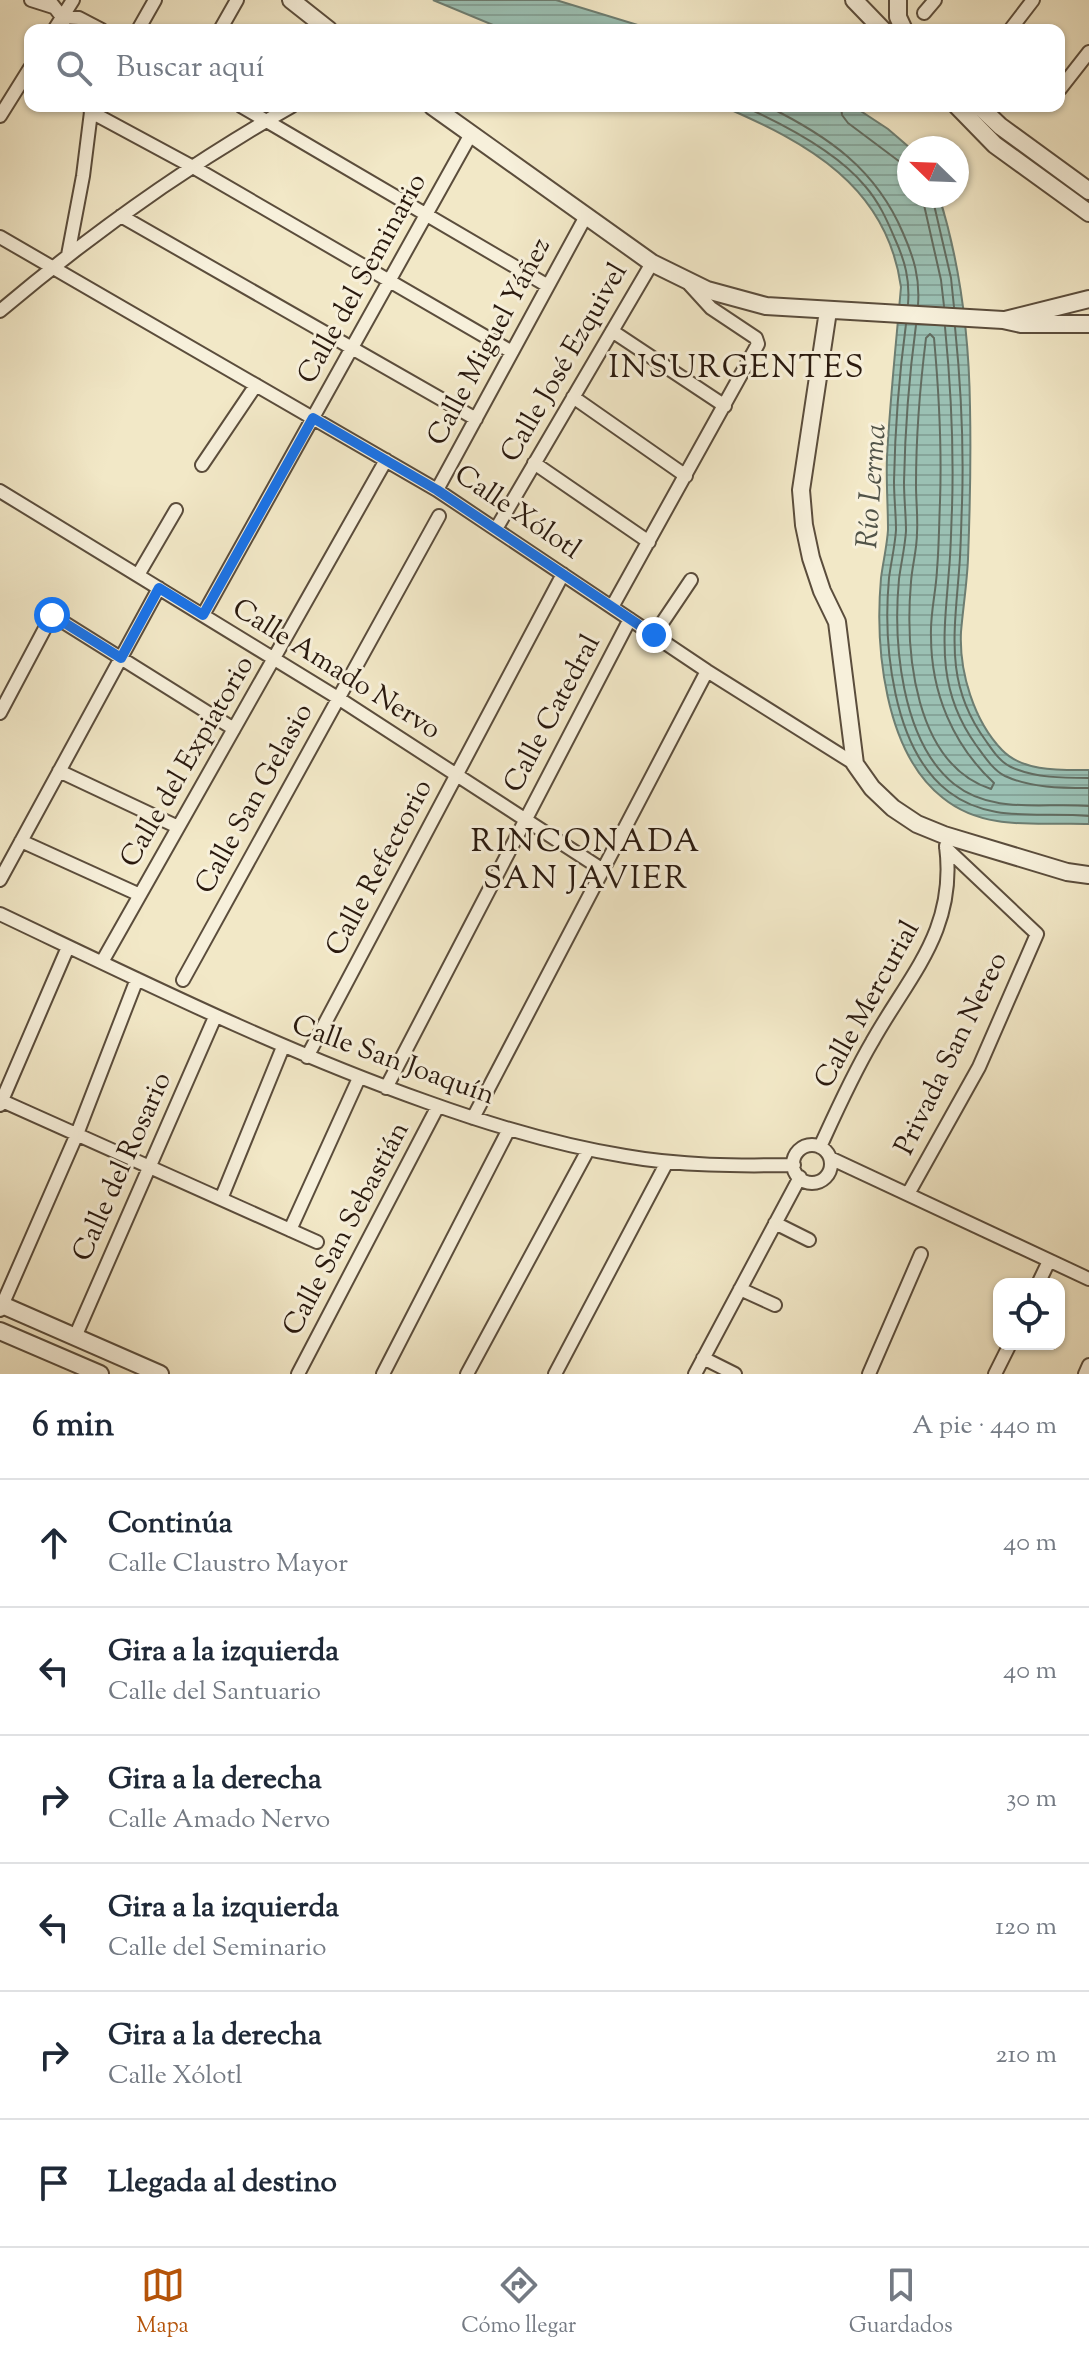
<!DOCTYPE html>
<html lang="es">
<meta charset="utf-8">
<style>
body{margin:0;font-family:"Sorts Mill Goudy",serif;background:#f6f6f7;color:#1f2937}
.controls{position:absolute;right:24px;bottom:24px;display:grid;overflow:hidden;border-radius:16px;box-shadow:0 2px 6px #0004}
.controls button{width:72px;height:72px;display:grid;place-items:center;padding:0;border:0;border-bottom:2px solid #e0e1e3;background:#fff;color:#1f2937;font:40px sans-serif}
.compass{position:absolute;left:897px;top:136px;width:72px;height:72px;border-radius:50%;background:#fff;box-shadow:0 2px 6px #0004;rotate:293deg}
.stop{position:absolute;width:24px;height:24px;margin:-18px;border:6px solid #1a73e8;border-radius:50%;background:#fff}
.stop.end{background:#1a73e8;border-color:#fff;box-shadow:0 2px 8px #0008}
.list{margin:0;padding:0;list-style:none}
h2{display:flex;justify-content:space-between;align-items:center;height:104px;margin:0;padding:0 32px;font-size:34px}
h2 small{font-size:26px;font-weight:400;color:#747a83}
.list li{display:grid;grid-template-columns:52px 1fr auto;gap:24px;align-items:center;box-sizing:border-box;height:128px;padding:0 32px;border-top:2px solid #e0e1e3}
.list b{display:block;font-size:30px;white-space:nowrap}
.list p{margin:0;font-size:26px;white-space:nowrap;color:#747a83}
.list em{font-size:26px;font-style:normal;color:#747a83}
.icon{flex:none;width:44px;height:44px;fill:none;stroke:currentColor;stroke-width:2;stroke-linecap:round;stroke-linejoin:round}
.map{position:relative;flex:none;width:1089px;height:1374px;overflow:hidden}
.search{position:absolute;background:#fff;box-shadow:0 2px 6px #0004;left:24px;right:24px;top:24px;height:88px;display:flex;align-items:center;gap:20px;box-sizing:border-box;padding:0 28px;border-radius:16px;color:#747a83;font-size:30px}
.sheet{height:872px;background:#fff}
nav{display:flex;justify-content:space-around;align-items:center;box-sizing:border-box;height:112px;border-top:2px solid #e0e1e3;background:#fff;font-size:22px;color:#747a83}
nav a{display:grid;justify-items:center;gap:4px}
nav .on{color:#b45309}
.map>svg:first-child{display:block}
.water{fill:url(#water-rules);stroke:#6d7d71;stroke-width:2}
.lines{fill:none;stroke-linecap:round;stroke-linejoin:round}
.shore{stroke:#626c60;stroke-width:2}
.minor-casing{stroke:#5b4d3c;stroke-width:16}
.tertiary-casing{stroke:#5b4d3c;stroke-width:20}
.minor{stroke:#f7f0db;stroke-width:12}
.tertiary{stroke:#f7f0db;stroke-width:16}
.route{stroke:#1a73e8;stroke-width:10}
.labels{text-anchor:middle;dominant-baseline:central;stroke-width:6;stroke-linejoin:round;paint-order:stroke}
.street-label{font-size:28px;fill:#29190e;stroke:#f7f0db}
.water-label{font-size:30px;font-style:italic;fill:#515348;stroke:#f7f0db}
.quarter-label{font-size:32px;letter-spacing:2px;fill:#29190e;stroke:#f7f0db}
</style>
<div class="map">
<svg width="1089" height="1374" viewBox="0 0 1089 1374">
<defs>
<pattern id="water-rules" width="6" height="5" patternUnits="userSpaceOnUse" patternTransform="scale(2)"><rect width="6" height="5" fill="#9bc0b3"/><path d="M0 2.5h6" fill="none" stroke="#86a499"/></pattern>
</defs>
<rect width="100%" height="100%" fill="#f2e8c7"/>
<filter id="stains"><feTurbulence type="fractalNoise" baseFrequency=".0025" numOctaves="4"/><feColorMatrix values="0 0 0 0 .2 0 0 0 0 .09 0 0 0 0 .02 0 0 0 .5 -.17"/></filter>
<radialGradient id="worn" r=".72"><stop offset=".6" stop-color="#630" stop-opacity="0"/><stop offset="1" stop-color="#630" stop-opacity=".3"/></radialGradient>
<path class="water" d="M433 0H556L654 30H505Z
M722 106H853L888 129 910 148 909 196H939C960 263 969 336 970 407 971 457 970 508 968 559 967 583 963 608 961 632 959 672 974 721 1002 750 1023 772 1061 770 1089 770V824C1039 822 985 832 943 798 884 752 875 646 881 578 883 562 887 546 888 530 888 505 886 481 887 457 890 400 896 344 901 287 887 186 808 143 722 106Z"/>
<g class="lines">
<path class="shore" d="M743 106C783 124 837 152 865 186 879 202 887 220 895 239 905 261 910 280 908 304
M767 106C828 136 876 169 903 233 914 258 920 278 918 305
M841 106 842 115 848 123 900 162 909 166
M922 196 941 280 944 306
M932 196 951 278 954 307
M906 324C899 376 895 429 894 481 894 498 896 514 896 530 895 546 891 562 889 578 883 643 892 749 949 792 991 824 1040 811 1089 816
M916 325C909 377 905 430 904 482 904 499 906 515 906 531 905 547 901 563 899 579 893 642 901 741 954 784 993 815 1043 802 1089 806
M945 327C951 388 954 448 952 509 951 529 951 550 949 570 944 635 935 688 976 745 984 756 993 770 1005 776 1031 788 1061 788 1089 788
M955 327C961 386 964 445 962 504 961 526 961 549 959 571 954 635 945 686 986 741 993 751 1000 762 1011 767 1035 778 1063 778 1089 778
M930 334 934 338C939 393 942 447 940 502 939 525 939 547 937 570 936 592 930 614 931 636 931 693 953 745 994 783L991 789C914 764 905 651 911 582 912 566 917 550 917 533 918 517 916 501 916 485 916 436 920 386 926 338Z"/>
<g class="minor-casing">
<path id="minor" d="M31 0 53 7
M49 0 62 17 64 30
M924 13 935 0
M62 17 79 18 102 30
M54 30 73 0
M138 30 155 0
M220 30 237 0
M1010 30 1033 0
M1060 89 1089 52
M241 106 548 286
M91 112 193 167 512 352
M0 116 30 68
M121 216 476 419
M0 237 437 490 707 671 855 764
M68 255 83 176 91 112 89 106
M0 311C91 234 188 165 292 106
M612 331 725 406
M573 397 686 476
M534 463 649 542
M202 465 256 385
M437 490 586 216
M0 491 338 698 603 870
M496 529 652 263
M138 575 176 510
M612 607 758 344 756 338 711 308 690 285
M203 615 471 134
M654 635 691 580
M0 713 52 615 234 729
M59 771 178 827
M21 841 140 895
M0 880 159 588
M0 914C141 981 280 1050 427 1102 491 1125 557 1145 625 1156 681 1166 738 1166 794 1165
M102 962 386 460
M183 980 439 516
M307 1057 563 574
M386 1088 630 619
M0 1100 317 1242
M0 1105 68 947
M473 1118 707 671
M793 1164a19 19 0 1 1 38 0a19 19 0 1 1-38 0Z
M820 1147C836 1112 852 1076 872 1042 910 974 957 930 946 846
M830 1158 1089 1279
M908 1194 979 1067 1037 934 946 848
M221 1199 283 1047
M775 1223 809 1240
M290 1230 359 1078
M1038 1284 1049 1261
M740 1289 775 1305
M0 1310 77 1134 137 979
M75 1337 215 1017
M703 1358 735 1374
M298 1374 438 1106
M383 1374 509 1129
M467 1374 588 1150
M555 1374 667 1162
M695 1374 800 1177
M869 1374 921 1254
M995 1374 1010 1344
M1085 1374 1089 1365"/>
</g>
<g class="tertiary-casing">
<path id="tertiary" d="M291 0 329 30
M854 0 883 30
M898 0V17L904 30
M432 106 652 263 707 290 766 306 1003 320 1021 324H1089
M957 106 995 145 1089 213
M979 106 1000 126 1089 191
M828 311 801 490 804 525 811 558 822 591 837 622 855 764 872 788 893 808 917 824 944 835 1067 872 1089 875
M1005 320 1089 299
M0 1304 160 1374
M0 1331 100 1374"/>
</g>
<use href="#minor" class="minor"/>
<use href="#tertiary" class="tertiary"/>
</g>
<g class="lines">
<path class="route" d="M52 615 121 658 159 588 203 615 313 418 437 490 654 635"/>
</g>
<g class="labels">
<g class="street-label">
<text transform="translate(363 279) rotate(-61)">Calle del Seminario</text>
<text transform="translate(490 342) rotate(-62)">Calle Miguel Yáñez</text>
<text transform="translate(565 363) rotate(-60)">Calle José Ezquivel</text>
<text transform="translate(517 513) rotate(34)">Calle Xólotl</text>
<text transform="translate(336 670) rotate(32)">Calle Amado Nervo</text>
<text transform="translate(553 714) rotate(-62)">Calle Catedral</text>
<text transform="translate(188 762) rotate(-60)">Calle del Expiatorio</text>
<text transform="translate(255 799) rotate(-61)">Calle San Gelasio</text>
<text transform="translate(380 868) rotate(-62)">Calle Refectorio</text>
<text transform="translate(868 1005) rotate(-61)">Calle Mercurial</text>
<text transform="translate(952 1054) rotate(-64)">Privada San Nereo</text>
<text transform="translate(393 1061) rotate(20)">Calle San Joaquín</text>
<text transform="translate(123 1167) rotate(-66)">Calle del Rosario</text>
<text transform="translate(347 1229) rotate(-62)">Calle San Sebastián</text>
</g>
<g class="water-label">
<text transform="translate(873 486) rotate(-86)">Río Lerma</text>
</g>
<g class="quarter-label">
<text x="737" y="369">INSURGENTES</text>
<text x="586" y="843">RINCONADA<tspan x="586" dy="37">SAN JAVIER</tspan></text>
</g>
</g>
<rect width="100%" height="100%" filter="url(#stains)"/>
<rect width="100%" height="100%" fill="url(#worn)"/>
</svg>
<div class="controls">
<button><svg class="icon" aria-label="locate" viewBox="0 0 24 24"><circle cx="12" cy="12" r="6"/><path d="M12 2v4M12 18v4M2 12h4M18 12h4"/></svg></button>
</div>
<svg class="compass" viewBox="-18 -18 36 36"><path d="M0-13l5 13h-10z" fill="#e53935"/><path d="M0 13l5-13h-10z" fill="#747a83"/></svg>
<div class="stop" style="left:52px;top:615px"></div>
<div class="stop end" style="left:654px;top:635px"></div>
<div class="search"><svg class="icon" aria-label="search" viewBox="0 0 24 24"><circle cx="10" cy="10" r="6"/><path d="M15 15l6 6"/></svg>Buscar aquí</div>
</div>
<section class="sheet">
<h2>6 min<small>A pie · 440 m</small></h2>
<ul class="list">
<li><svg class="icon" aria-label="ahead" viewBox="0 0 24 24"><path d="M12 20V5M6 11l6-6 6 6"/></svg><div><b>Continúa</b><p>Calle Claustro Mayor</p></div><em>40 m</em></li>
<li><svg class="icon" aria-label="left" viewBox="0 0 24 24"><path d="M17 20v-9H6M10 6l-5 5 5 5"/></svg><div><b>Gira a la izquierda</b><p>Calle del Santuario</p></div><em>40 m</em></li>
<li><svg class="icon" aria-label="right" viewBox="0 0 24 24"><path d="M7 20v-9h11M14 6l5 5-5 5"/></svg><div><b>Gira a la derecha</b><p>Calle Amado Nervo</p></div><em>30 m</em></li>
<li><svg class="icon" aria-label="left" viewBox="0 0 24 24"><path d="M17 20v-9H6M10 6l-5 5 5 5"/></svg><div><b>Gira a la izquierda</b><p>Calle del Seminario</p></div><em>120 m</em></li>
<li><svg class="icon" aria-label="right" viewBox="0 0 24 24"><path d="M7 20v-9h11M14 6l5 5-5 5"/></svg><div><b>Gira a la derecha</b><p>Calle Xólotl</p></div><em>210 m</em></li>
<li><svg class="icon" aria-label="arrive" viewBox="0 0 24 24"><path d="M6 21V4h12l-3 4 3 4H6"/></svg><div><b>Llegada al destino</b></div></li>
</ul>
</section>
<nav>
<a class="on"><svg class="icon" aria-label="map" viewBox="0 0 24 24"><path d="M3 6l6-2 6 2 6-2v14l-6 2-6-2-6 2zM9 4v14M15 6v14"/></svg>Mapa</a>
<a><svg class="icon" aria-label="directions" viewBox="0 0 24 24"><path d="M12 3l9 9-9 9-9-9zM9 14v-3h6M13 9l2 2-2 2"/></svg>Cómo llegar</a>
<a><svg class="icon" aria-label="saved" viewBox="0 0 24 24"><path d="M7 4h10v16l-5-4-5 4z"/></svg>Guardados</a>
</nav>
